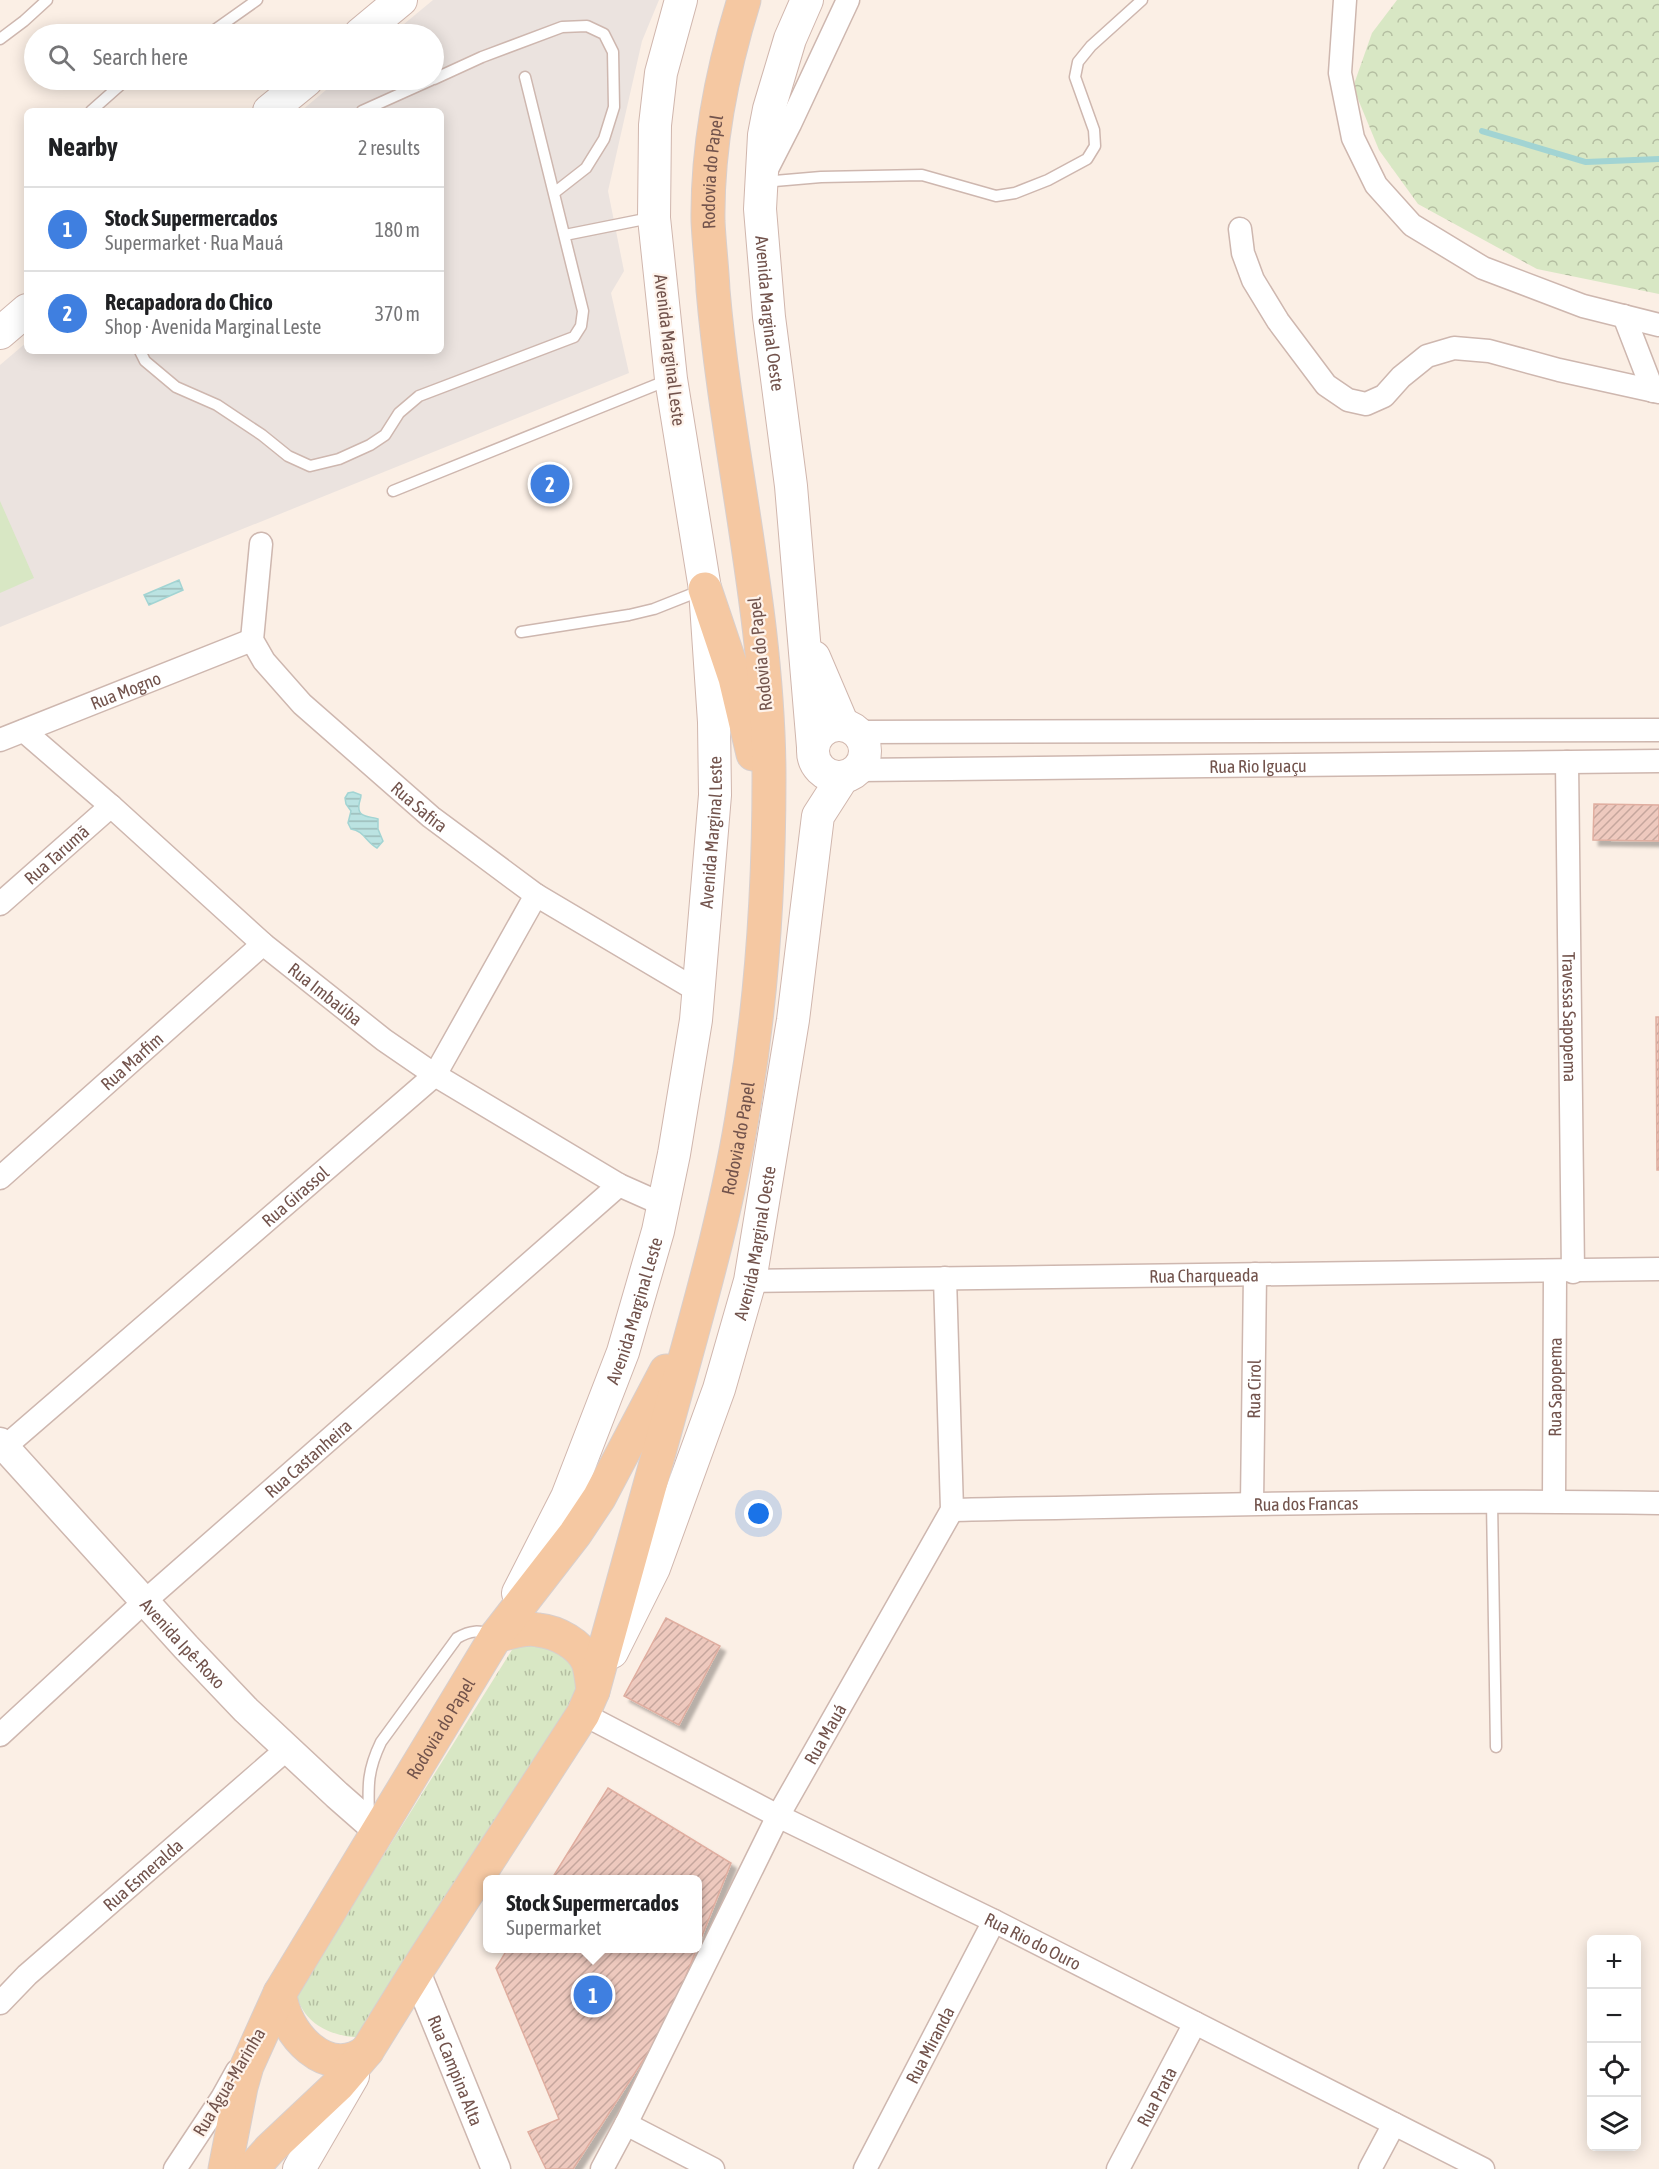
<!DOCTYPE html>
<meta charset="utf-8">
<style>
body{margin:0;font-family:"Asap Condensed",sans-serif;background:#f2f2f2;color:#202124}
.controls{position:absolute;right:18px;bottom:18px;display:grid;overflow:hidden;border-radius:9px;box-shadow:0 3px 15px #0003}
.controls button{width:54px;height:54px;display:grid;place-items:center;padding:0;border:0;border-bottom:2px solid #e0e0e0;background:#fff;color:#202124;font:30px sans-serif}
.you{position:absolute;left:759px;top:1514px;width:21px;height:21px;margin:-15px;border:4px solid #fff;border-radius:50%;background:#1a73e8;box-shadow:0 0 0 9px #1a73e833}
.badge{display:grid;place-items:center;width:39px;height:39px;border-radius:50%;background:#ea580c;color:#fff;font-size:20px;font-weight:700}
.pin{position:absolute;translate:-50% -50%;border:3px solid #fff;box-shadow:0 2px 6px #0006}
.popup{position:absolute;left:483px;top:1875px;width:219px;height:78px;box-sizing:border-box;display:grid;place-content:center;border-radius:9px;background:#fff;filter:drop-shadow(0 2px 4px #0005);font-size:20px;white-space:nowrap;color:#757577}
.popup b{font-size:22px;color:#202124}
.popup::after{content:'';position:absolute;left:50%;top:100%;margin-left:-12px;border:12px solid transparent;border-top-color:#fff}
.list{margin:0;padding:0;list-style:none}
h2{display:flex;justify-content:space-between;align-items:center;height:78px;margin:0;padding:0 24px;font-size:26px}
h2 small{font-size:20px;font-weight:400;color:#757577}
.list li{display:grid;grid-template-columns:39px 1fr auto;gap:18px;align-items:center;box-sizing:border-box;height:84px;padding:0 24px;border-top:2px solid #e0e0e0}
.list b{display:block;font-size:22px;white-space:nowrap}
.list p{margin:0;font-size:20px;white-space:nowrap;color:#757577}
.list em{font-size:20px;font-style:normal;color:#757577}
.icon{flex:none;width:33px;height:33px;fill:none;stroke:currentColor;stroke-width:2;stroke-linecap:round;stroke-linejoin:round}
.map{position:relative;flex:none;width:1659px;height:2169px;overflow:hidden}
.search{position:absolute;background:#fff;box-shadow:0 3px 15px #0003;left:24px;top:24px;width:420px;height:66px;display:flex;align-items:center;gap:15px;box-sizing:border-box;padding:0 21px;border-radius:33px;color:#757577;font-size:22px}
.panel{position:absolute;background:#fff;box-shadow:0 3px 15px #0003;left:24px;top:108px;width:420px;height:246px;border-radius:9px}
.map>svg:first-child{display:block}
.industrial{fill:#ebe3df}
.grass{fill:url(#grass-tufts)}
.forest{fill:url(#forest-crowns)}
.pitch{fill:#d8e7c4}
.water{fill:url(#water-rules);stroke:#a2d4d3;stroke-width:1.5}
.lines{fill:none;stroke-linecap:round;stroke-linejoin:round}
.stream{stroke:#a2d4d3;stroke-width:6}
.building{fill:url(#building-hatch);stroke:#e0aea0;stroke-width:1.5;filter:url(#shadow)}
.service-casing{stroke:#ceb7af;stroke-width:13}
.minor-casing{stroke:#ceb7af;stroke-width:25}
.tertiary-casing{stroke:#ceb7af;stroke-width:31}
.secondary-casing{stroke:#d0b6ad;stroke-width:34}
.primary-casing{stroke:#d8cfcd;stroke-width:35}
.service{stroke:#fff;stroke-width:10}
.minor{stroke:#fff;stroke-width:22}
.tertiary{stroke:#fff;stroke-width:28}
.secondary{stroke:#fff;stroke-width:32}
.primary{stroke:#f5c8a2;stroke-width:33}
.labels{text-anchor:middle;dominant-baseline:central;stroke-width:4.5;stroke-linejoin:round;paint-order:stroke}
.street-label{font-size:18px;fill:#72534c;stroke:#fef3eb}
</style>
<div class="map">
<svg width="1659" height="2169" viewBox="0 0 1659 2169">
<defs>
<pattern id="grass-tufts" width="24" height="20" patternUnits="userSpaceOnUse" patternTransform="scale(1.5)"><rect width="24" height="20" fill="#d8e7c4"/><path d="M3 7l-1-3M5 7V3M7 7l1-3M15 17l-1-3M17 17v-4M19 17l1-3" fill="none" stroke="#b4bea1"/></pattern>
<pattern id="forest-crowns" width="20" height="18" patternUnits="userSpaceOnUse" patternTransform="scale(1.5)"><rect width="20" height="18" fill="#d8e7c4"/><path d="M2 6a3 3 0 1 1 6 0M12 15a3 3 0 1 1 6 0" fill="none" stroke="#b4bea1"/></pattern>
<pattern id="water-rules" width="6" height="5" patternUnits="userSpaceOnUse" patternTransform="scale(1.5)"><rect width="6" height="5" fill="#bbe3e2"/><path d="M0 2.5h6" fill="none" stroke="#9cbbb9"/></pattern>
<pattern id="building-hatch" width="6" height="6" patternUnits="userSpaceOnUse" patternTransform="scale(1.5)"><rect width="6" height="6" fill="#eec9be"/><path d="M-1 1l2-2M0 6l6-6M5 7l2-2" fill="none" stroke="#c5a69d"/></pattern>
<filter id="shadow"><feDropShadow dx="5.5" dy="5.5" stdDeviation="1.5" flood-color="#0004"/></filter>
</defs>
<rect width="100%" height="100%" fill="#fbefe5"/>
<path class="industrial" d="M433 0H659L642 41 608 191 624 271 611 293 629 373 0 627V365L27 342V351H441V111H301L338 80H434V34H392Z"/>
<path class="grass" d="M548 1642 591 1681 367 2037C337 2039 306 2027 297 1997L300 1989 515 1645Z"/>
<path class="forest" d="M1397 0H1659V294L1537 269 1418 204 1379 150 1353 87 1372 33Z"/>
<path class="pitch" d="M0 501 34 578 0 593Z"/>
<path class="water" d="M179 580 183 590 149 605 144 595Z
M353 792 361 795C361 799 359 802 359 805 357 818 370 816 378 819V829L383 841 377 848C366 842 364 831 351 829L348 823 351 811 346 804 345 798 348 793Z"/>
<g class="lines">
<path class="stream" d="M1482 131 1586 162 1659 159"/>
</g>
<path class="building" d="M1594 804 1659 805V841L1593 840Z
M1656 1017H1659V1170H1657Z
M666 1618 720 1646 679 1725 624 1696Z
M608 1788 731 1863 698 1946V1880H551Z
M508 1948H697L667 2023 573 2169H546L528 2132 559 2119 496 1968Z"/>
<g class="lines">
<g class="service-casing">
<path id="service" d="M209 34 257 0
M0 39 24 21 47 0
M434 79 482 57 562 27 587 26 604 34 613 52 614 107 604 139 586 168 554 193
M91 111 126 80
M362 111 431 80
M763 182 821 177 922 175 996 196 1015 193 1048 180 1087 159 1095 146 1094 130 1075 77 1078 62 1091 46 1142 0
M565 235 650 218
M140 351 145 361 176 387 217 405 262 435 288 456 310 466 339 459 370 445 385 435 399 413 419 396 574 337 581 326 583 311 525 77
M393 491 668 380
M521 632 629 615 654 609 702 590
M1492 1501 1496 1747
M369 1817C368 1786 367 1771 381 1742L457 1638C471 1630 479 1630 493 1635"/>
</g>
<g class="minor-casing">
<g id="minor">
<path d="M1345 0 1340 73 1353 138 1376 185 1412 225 1483 268 1583 306 1659 325"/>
<path d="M766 171 790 124 848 0"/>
<path d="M1240 229 1243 253 1253 280 1278 321 1326 385 1348 400 1366 404 1384 396 1401 377 1427 356 1454 348 1489 351 1559 370 1659 392"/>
<path d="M1624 316 1653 391"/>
<path id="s1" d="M261 544 252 640 264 661 302 704 431 817 536 895 698 991"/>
<path id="s2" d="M24 731 111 806 263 944 384 1040 435 1075 619 1185 664 1205"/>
<path d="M858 732 1659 730"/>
<path id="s3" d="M0 740 252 640"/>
<path id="s4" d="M1567 762 1573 1272"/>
<path id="s5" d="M858 770 1659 761"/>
<path id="s6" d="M0 904 111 806"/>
<path id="s7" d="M0 1178 263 944"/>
<path id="s8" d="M750 1281 1659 1269"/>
<path id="s9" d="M0 1451 435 1075 536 895"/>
<path id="s10" d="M1554 1501 1555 1272"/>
<path id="s11" d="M1252 1503 1255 1274"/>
<path id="s12" d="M952 1510C1188 1505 1423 1499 1659 1503"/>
<path id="s13" d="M583 1714 778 1816 994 1921 1483 2169"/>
<path id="s14" d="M0 1735 145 1601 619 1185"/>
<path id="s15" d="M0 2003 27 1975 287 1749"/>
<path d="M626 2124 713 2169"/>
<path d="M175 2169 222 2098 237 2071"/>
<path id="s16" d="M602 2169 626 2124 778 1816 952 1510 945 1278"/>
<path id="s17" d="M865 2169 994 1921"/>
<path id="s18" d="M1118 2169 1195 2023"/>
<path d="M1370 2169 1394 2124"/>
</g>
</g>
<g class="tertiary-casing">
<g id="tertiary">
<path id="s19" d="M0 1442 186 1647 246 1710 337 1795 378 1831"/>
<path id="s20" d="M416 1972 496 2169"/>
</g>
</g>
<g class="secondary-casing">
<g id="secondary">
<path id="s21" d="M807 0 790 39 769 109 764 135 760 209 769 317 791 486 813 747"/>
<path d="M360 34 401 0"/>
<path d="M269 111 307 80"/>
<path d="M0 333 27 310"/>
<path d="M814 657 843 725"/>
<circle cx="839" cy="751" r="26"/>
<path id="s22" d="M518 1593 567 1497 623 1352 658 1231 674 1154 696 1020 715 795 714 722 705 589 671 379 654 218 655 125 661 73 681 0"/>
<path id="s23" d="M612 1652 654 1568 719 1389 750 1281 793 1020 818 816 843 777"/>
<path d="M299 2169 353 2076"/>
</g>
</g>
<g class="primary-casing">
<g id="primary">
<path d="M705 589 735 678 753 754"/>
<path d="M496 1636C509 1633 524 1627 538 1630 557 1632 580 1644 588 1662 591 1671 592 1682 593 1691"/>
<path d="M280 1993C283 2033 328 2082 367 2051"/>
<path id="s24" d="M225 2169 241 2087 247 2066 280 1993 496 1636 575 1534 599 1498 666 1371"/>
<path id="s25" d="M252 2169 270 2149 338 2085 367 2051 416 1972 583 1714 593 1691C620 1591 648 1491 676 1391 702 1297 729 1202 744 1105 762 998 769 887 769 778 769 614 727 453 713 290 712 267 709 244 708 221 707 145 722 71 744 0"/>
</g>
</g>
<use href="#service" class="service"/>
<use href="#minor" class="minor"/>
<use href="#tertiary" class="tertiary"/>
<use href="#secondary" class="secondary"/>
<use href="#primary" class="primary"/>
</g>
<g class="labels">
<g class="street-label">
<text stroke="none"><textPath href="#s25" startOffset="2134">Rodovia do Papel</textPath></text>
<text stroke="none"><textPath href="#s21" startOffset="321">Avenida Marginal Oeste</textPath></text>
<text transform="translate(670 350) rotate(83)">Avenida Marginal Leste</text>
<text transform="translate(760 654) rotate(-96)">Rodovia do Papel</text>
<text stroke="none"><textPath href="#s3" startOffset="135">Rua Mogno</textPath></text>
<text stroke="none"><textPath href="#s5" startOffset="400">Rua Rio Iguaçu</textPath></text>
<text stroke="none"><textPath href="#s1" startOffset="334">Rua Safira</textPath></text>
<text stroke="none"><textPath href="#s22" startOffset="792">Avenida Marginal Leste</textPath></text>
<text stroke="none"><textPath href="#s6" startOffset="75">Rua Tarumã</textPath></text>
<text stroke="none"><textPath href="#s2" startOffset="400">Rua Imbaúba</textPath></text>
<text stroke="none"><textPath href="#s4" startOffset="255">Travessa Sapopema</textPath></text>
<text stroke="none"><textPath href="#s7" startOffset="176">Rua Marfim</textPath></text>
<text stroke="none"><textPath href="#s25" startOffset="1162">Rodovia do Papel</textPath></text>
<text stroke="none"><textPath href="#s9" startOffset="390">Rua Girassol</textPath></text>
<text stroke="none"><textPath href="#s23" startOffset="435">Avenida Marginal Oeste</textPath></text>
<text stroke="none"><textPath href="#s8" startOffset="454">Rua Charqueada</textPath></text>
<text stroke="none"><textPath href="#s22" startOffset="306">Avenida Marginal Leste</textPath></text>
<text stroke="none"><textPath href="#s10" startOffset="114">Rua Sapopema</textPath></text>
<text stroke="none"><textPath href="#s11" startOffset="114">Rua Cirol</textPath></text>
<text stroke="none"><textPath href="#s14" startOffset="414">Rua Castanheira</textPath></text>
<text stroke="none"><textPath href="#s12" startOffset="354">Rua dos Francas</textPath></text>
<text stroke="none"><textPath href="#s19" startOffset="272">Avenida Ipê-Roxo</textPath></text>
<text stroke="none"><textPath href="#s24" startOffset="495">Rodovia do Papel</textPath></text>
<text stroke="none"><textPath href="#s16" startOffset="489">Rua Mauá</textPath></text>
<text stroke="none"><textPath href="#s15" startOffset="192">Rua Esmeralda</textPath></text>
<text stroke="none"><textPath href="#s13" startOffset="504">Rua Rio do Ouro</textPath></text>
<text stroke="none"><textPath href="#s17" startOffset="140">Rua Miranda</textPath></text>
<text stroke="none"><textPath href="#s20" startOffset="106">Rua Campina Alta</textPath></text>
<text transform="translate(229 2082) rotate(-59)">Rua Água-Marinha</text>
<text stroke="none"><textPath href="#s18" startOffset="82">Rua Prata</textPath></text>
</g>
</g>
</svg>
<div class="controls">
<button>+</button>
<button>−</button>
<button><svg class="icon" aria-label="locate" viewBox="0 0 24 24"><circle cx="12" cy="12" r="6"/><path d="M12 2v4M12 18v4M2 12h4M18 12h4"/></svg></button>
<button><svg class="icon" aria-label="layers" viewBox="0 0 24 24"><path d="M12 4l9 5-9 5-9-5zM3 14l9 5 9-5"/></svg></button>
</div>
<div class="you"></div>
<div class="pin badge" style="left:593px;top:1995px;background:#3f7fe0">1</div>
<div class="popup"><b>Stock Supermercados</b>Supermarket</div>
<div class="pin badge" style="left:550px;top:484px;background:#3f7fe0">2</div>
<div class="search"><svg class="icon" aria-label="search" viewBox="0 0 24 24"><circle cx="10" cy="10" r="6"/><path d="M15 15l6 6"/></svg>Search here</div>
<section class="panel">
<h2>Nearby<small>2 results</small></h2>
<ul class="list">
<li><span class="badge" style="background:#3f7fe0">1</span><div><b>Stock Supermercados</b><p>Supermarket · Rua Mauá</p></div><em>180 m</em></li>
<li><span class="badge" style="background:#3f7fe0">2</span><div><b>Recapadora do Chico</b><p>Shop · Avenida Marginal Leste</p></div><em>370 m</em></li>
</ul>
</section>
</div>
